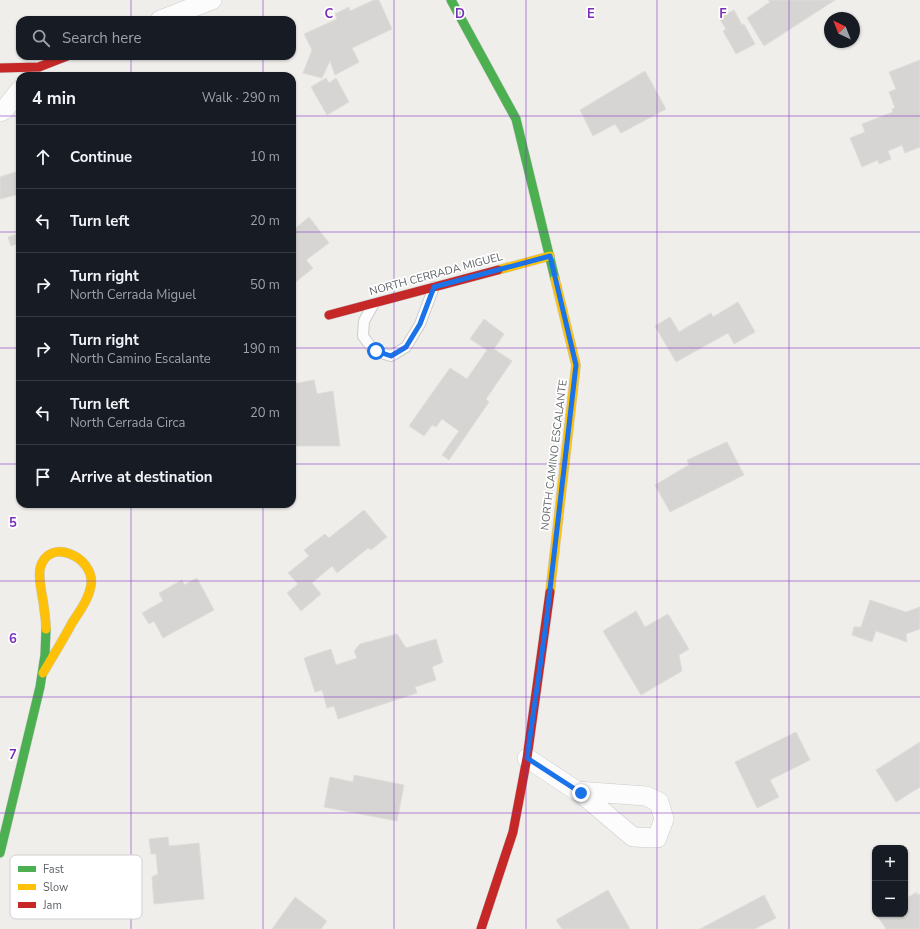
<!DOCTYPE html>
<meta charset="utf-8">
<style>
body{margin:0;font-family:"Nunito Sans",sans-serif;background:#242831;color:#f1f3f6}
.controls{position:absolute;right:12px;bottom:12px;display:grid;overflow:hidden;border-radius:8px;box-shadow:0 1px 3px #0004}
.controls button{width:36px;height:36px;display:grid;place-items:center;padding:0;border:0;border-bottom:1px solid #363941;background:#171b24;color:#f1f3f6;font:20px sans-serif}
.compass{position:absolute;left:824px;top:12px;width:36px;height:36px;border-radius:50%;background:#171b24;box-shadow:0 1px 3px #0004;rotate:317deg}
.stop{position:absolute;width:12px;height:12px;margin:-9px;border:3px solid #1a73e8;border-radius:50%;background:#fff}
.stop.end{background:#1a73e8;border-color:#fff;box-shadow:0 1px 4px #0008}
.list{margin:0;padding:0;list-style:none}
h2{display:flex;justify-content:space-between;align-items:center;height:52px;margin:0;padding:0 16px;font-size:17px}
h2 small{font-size:13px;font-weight:400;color:#9ea1a6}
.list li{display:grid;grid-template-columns:26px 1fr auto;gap:12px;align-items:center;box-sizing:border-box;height:64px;padding:0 16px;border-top:1px solid #363941}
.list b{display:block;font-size:15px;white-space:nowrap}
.list p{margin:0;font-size:13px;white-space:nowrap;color:#9ea1a6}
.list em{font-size:13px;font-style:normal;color:#9ea1a6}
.icon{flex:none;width:22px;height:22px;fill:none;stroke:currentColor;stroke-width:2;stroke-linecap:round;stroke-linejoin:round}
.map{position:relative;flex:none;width:920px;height:929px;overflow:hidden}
.search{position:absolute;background:#171b24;box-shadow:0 1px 3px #0004;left:16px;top:16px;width:280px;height:44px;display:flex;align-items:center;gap:10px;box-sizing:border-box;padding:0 14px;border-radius:12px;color:#9ea1a6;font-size:15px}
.panel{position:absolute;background:#171b24;box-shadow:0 1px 3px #0004;left:16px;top:72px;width:280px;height:436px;border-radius:12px}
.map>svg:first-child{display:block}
.building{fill:#d6d5d3;stroke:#deddd9}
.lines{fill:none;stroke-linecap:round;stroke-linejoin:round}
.lane-casing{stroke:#cbcccc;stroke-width:12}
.street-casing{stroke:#cbcccc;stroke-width:20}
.fast-casing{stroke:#cacacb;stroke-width:10}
.slow-casing{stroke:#cacacb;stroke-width:10}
.jam-casing{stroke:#cacacb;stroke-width:10}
.lane{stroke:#fdfcfc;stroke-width:10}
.street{stroke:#fdfcfc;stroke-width:19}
.fast{stroke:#4caf50;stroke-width:9}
.slow{stroke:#ffc107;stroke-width:9}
.jam{stroke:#c62828;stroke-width:9}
.route{stroke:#1a73e8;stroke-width:5}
.grid{fill:none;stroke:#7b2cbf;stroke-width:1;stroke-opacity:0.55}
.labels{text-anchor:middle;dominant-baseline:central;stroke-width:3.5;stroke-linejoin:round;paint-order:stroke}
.street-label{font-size:11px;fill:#5f6368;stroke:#fff}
.key{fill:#fff;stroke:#cfd0d2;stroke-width:1}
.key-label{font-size:11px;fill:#5f6368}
.grid-label{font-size:13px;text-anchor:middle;font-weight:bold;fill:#7b2cbf;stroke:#fff;stroke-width:3.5;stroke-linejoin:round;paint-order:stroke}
</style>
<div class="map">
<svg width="920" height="929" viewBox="0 0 920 929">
<rect width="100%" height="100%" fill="#efeeea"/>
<path class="building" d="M374 0H379L392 29 352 48 359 62 335 75 330 61 322 78 303 73 312 50 304 34 337 19 335 14 349 7 350 11Z
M768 0H835L764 46 747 18 770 2Z
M734 10 742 25 744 24 755 44 736 54 723 31 726 29 719 18Z
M920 60V147L905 153 902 145 888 151 891 159 879 164 878 160 862 167 850 138 865 132 862 124 893 112 892 109 895 108 889 92 896 89 889 72Z
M645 71 666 109 621 133 615 124 593 136 580 110Z
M326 78 329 83 336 78 349 102 327 115 311 87Z
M18 171 20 175V194L0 199V177Z
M309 217 329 243 306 260 313 268 292 285V231Z
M20 233V243L11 246 8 237Z
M738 302 755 332 734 344 728 333 676 362 655 326 670 317 679 332 711 313 713 317Z
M484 319 504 334 494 349 512 361 486 399 489 402 449 460 442 455 459 431 442 419 436 427 432 425 424 436 409 426 450 368 467 379 487 350 470 339Z
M314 380 317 394 333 391 340 446H292V384Z
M727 442 744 475 670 512 655 485 689 465 687 460Z
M364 510 387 537 371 550 368 548 337 573 332 566 312 583 321 594 301 611 287 593 298 584 288 573 309 556 304 550 325 534 329 538Z
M197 578 214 610 163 638 154 621 149 624 142 613 163 601 159 593 182 580 184 585Z
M870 600 906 612 920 607V629L906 634 907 642 876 631 872 642 852 635 854 627H861Z
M636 611 645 627 668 614 689 649 679 655 682 671 641 695 603 631Z
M397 634 406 648 436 639 443 662 432 667 436 680 415 687 417 693 338 719 334 706 327 708 322 690 315 692 304 658 331 649 336 665 357 658 354 651 360 644Z
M796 732 810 760 770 780 779 797 757 808 735 762Z
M920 742V787L896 802 876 770Z
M354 775 404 785 397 821 324 807 330 777 353 782Z
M168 837 169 846 199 843 204 899 154 904 152 877 158 874 156 854H151L149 839Z
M608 890 630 929H562L556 920Z
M917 892V895L920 894V929H886L878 917 882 914H905V899Z
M764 895 776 918 755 929H700Z
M295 897 327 921 321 929H272Z"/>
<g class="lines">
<g class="lane-casing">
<path id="lane" d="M373 305 364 321 363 336 374 351 391 356 406 347 420 324 434 287"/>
</g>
<g class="street-casing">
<path id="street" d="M160 20 212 0
M0 112 4 110 20 90
M527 758 577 791 581 793 633 837 657 838 664 819 659 802 646 796 577 791"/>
</g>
<g class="fast-casing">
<path id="fast" d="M451 0 516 119 555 279
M0 853 40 687 45 655 46 629"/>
</g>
<g class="slow-casing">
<path id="slow" d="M498 270 550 256
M550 592 576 365 555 279
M43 673C53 656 63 640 72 623 79 612 89 599 91 585 95 556 47 536 40 569 38 581 43 596 44 608 45 615 46 622 46 629"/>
</g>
<g class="jam-casing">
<path id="jam" d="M0 68 39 67 67 56
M329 315 498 270
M481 929 513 832 527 758 550 592"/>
</g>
<use href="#lane" class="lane"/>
<use href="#street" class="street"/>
<use href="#fast" class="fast"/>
<use href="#slow" class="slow"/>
<use href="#jam" class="jam"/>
</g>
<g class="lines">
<path class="route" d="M376 351 391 356 406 347 420 324 434 287 550 256 576 365 546 624 527 758 581 793"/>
</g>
<path class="grid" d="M131 0V20M263 0V20M394 0V929M526 0V929M657 0V929M789 0V929M131 56V76M263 56V76M0 116H20M292 116H920M0 232H20M292 232H920M0 348H20M292 348H920M0 464H20M292 464H920M131 504V929M263 504V929M0 581H920M0 697H920M0 813H920"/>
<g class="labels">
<g class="street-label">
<text transform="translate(436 274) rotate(-15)">NORTH CERRADA MIGUEL</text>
<text transform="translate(554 455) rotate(-83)">NORTH CAMINO ESCALANTE</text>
</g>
</g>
<rect x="10" y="855" width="132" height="64" rx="6" class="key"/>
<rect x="18" y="866" width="18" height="6" fill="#4caf50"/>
<rect x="18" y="884" width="18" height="6" fill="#ffc107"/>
<rect x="18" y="902" width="18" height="6" fill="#c62828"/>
<g class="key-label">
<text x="43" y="873">Fast</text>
<text x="43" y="891">Slow</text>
<text x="43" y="909">Jam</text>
</g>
<g class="grid-label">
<text x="329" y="18">C</text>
<text x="460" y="18">D</text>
<text x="591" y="18">E</text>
<text x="723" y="18">F</text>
<text x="13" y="527">5</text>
<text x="13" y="643">6</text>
<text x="13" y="759">7</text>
</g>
</svg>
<div class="controls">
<button>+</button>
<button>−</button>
</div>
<svg class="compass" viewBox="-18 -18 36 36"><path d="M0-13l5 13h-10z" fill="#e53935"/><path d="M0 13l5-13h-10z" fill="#9ea1a6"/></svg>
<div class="stop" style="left:376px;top:351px"></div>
<div class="stop end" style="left:581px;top:793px"></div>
<div class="search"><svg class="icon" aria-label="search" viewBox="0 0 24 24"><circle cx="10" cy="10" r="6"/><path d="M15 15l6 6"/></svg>Search here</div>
<section class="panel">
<h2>4 min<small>Walk · 290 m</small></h2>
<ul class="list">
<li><svg class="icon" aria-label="ahead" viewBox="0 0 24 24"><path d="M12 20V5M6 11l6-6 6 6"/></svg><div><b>Continue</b></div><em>10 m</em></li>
<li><svg class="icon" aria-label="left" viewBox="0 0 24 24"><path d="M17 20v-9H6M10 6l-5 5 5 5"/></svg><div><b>Turn left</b></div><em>20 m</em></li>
<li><svg class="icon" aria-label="right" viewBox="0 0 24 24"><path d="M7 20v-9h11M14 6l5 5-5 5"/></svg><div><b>Turn right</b><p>North Cerrada Miguel</p></div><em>50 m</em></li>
<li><svg class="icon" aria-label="right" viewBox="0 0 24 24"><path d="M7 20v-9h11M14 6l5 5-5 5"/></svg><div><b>Turn right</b><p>North Camino Escalante</p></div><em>190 m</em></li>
<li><svg class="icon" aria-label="left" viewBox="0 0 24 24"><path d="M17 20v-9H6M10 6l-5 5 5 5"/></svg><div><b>Turn left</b><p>North Cerrada Circa</p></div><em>20 m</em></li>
<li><svg class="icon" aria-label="arrive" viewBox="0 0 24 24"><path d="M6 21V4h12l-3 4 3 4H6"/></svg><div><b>Arrive at destination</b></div></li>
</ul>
</section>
</div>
